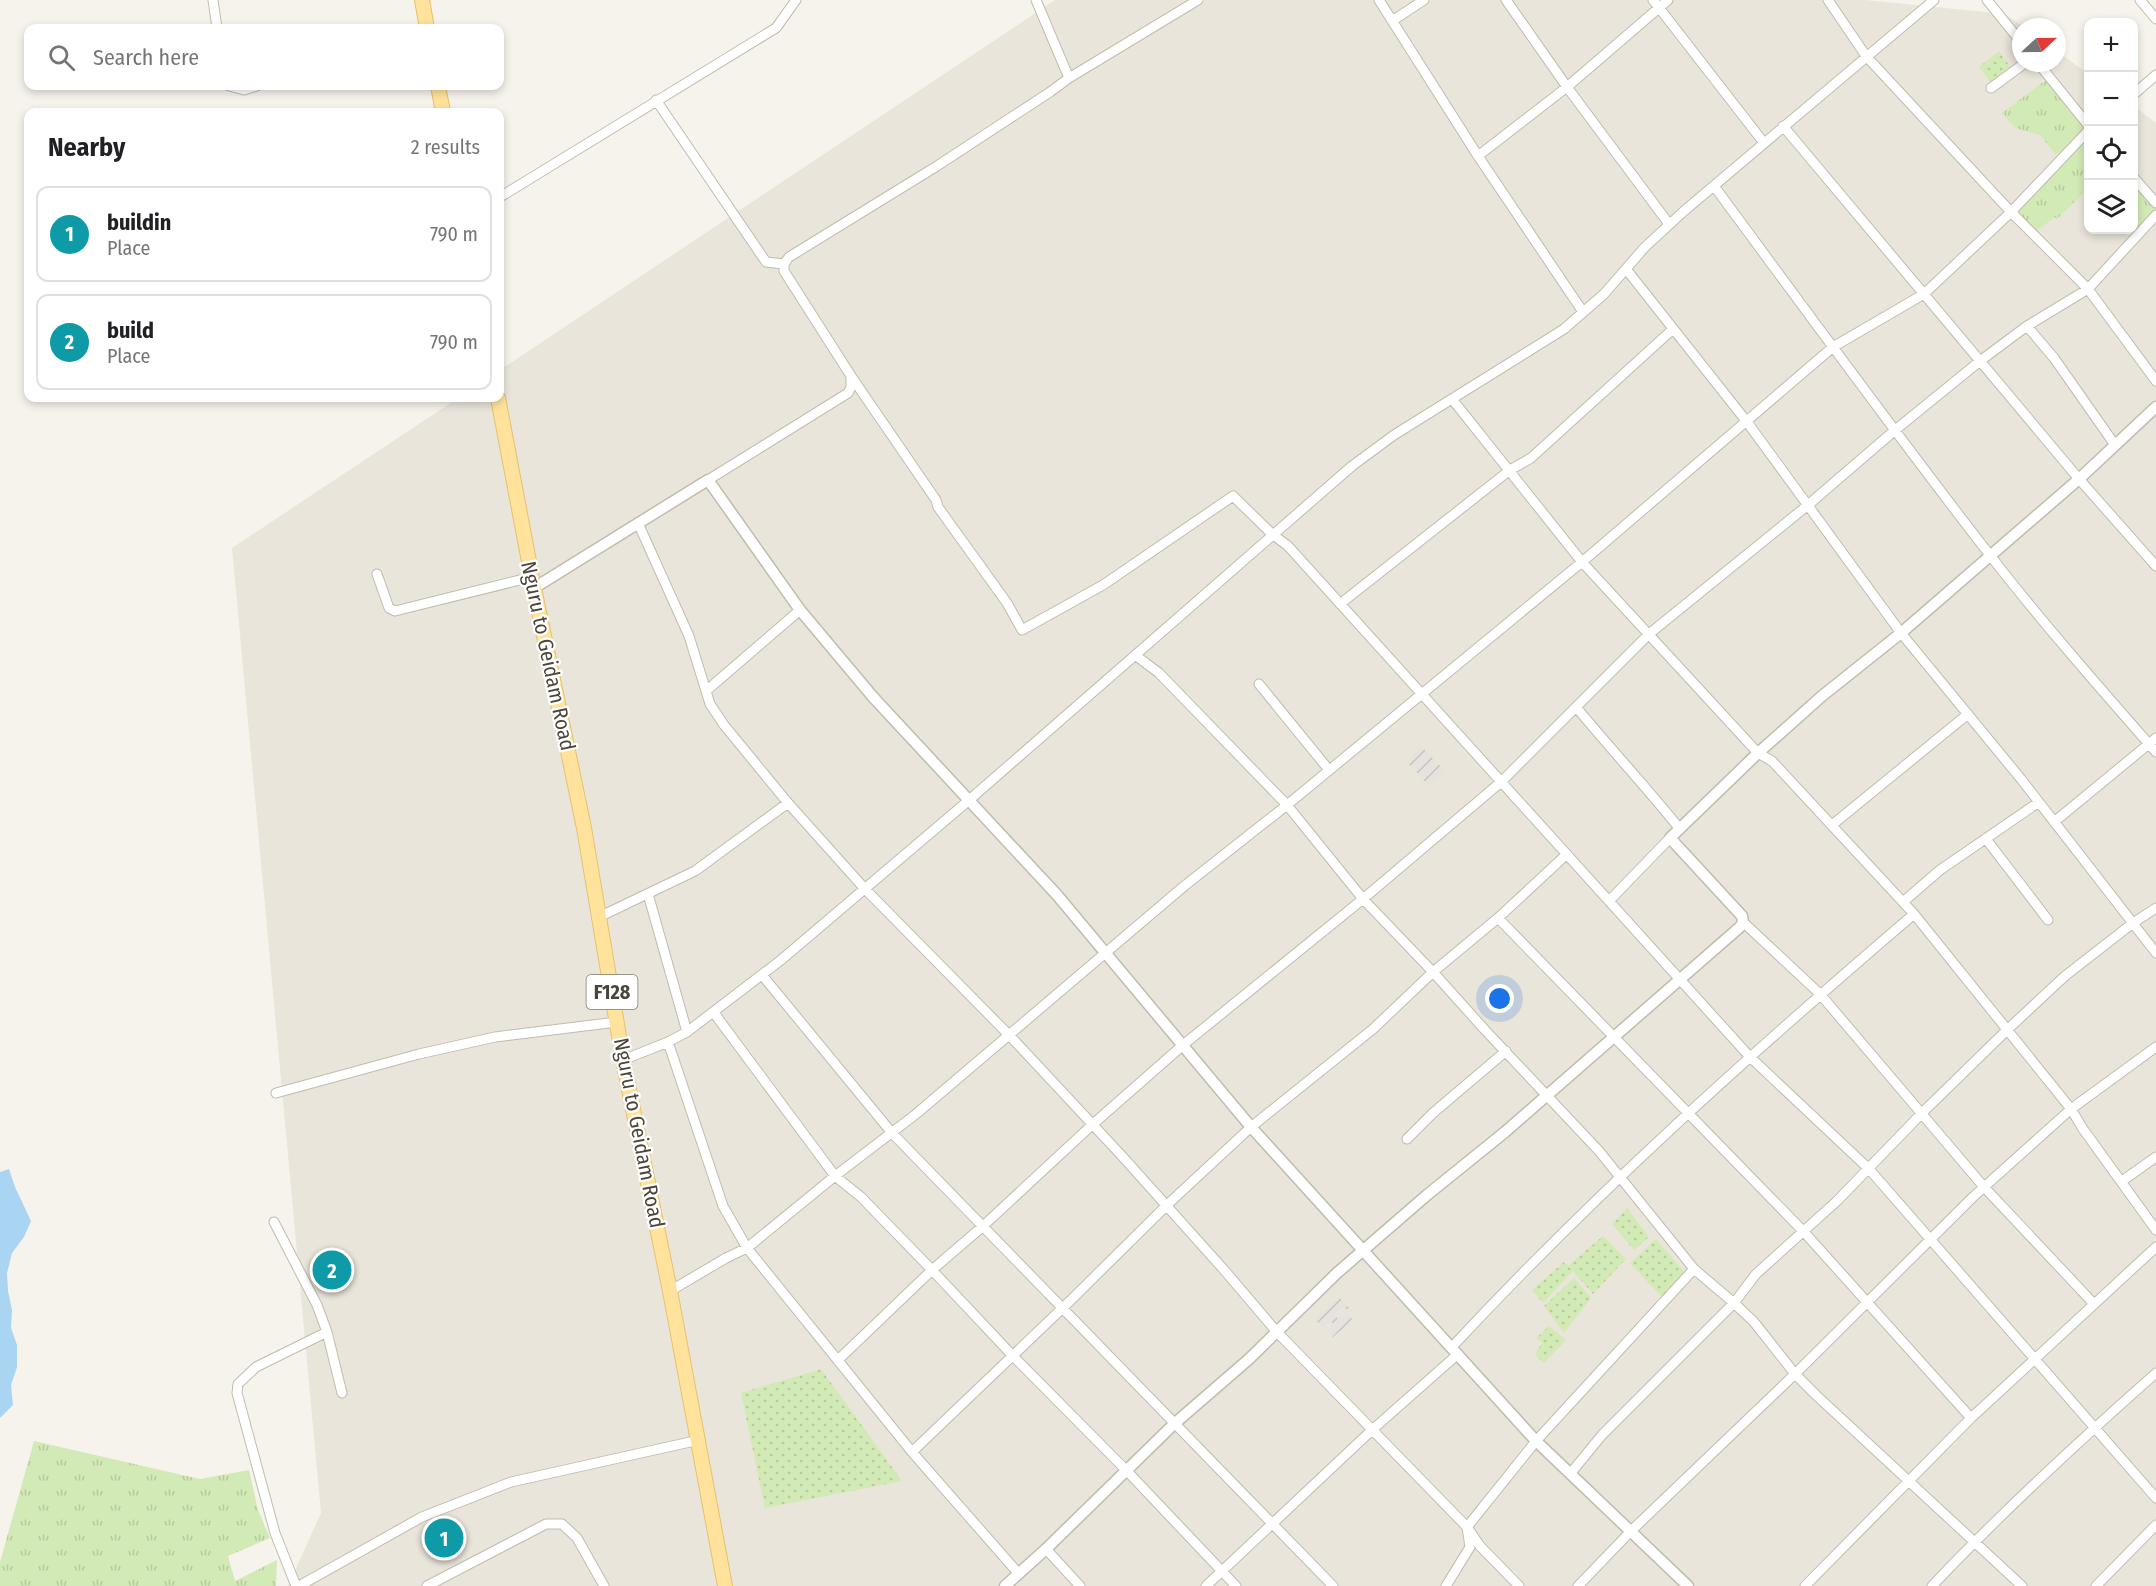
<!DOCTYPE html>
<meta charset="utf-8">
<style>
body{margin:0;font-family:"Fira Sans Condensed",sans-serif;background:#f6f6f6;color:#202124}
.controls{position:absolute;right:18px;top:18px;display:grid;overflow:hidden;border-radius:12px;box-shadow:0 3px 9px #0003}
.controls button{width:54px;height:54px;display:grid;place-items:center;padding:0;border:0;border-bottom:2px solid #e0e0e0;background:#fff;color:#202124;font:30px sans-serif}
.compass{position:absolute;left:2012px;top:18px;width:54px;height:54px;border-radius:50%;background:#fff;box-shadow:0 3px 9px #0003;rotate:68deg}
.you{position:absolute;left:1500px;top:999px;width:21px;height:21px;margin:-15px;border:4px solid #fff;border-radius:50%;background:#1a73e8;box-shadow:0 0 0 9px #1a73e833}
.badge{display:grid;place-items:center;width:39px;height:39px;border-radius:50%;background:#2563eb;color:#fff;font-size:20px;font-weight:700}
.pin{position:absolute;translate:-50% -50%;border:3px solid #fff;box-shadow:0 2px 6px #0006}
.list{margin:0;padding:0;list-style:none}
h2{display:flex;justify-content:space-between;align-items:center;height:78px;margin:0;padding:0 24px;font-size:26px}
h2 small{font-size:20px;font-weight:400;color:#757577}
.list li{display:grid;grid-template-columns:39px 1fr auto;gap:18px;align-items:center;box-sizing:border-box;height:96px;margin:0 12px 12px;padding:0 12px;border:2px solid #e0e0e0;border-radius:12px}
.list b{display:block;font-size:22px;white-space:nowrap}
.list p{margin:0;font-size:20px;white-space:nowrap;color:#757577}
.list em{font-size:20px;font-style:normal;color:#757577}
.icon{flex:none;width:33px;height:33px;fill:none;stroke:currentColor;stroke-width:2;stroke-linecap:round;stroke-linejoin:round}
.map{position:relative;flex:none;width:2156px;height:1586px;overflow:hidden}
.search{position:absolute;background:#fff;box-shadow:0 3px 9px #0003;left:24px;top:24px;width:480px;height:66px;display:flex;align-items:center;gap:15px;box-sizing:border-box;padding:0 21px;border-radius:12px;color:#757577;font-size:22px}
.panel{position:absolute;background:#fff;box-shadow:0 3px 9px #0003;left:24px;top:108px;width:480px;height:294px;border-radius:12px}
.map>svg:first-child{display:block}
.residential{fill:#eae5da}
.industrial{fill:url(#industrial-furrows)}
.grass{fill:url(#grass-tufts)}
.park{fill:url(#park-dots)}
.water{fill:#a9d4f2}
.lines{fill:none;stroke-linecap:round;stroke-linejoin:round}
.minor-casing{stroke:#c2bbae;stroke-width:11}
.tertiary-casing{stroke:#c2bbae;stroke-width:13}
.primary-casing{stroke:#e6c16a;stroke-width:16}
.minor{stroke:#fff;stroke-width:9}
.tertiary{stroke:#fff;stroke-width:10}
.primary{stroke:#ffe39c;stroke-width:14}
.labels{text-anchor:middle;dominant-baseline:central;stroke-width:4.5;stroke-linejoin:round;paint-order:stroke}
.shield{fill:#fff;stroke:#817c74;stroke-width:1.5}
.shield-label{font-size:20px;font-weight:bold;fill:#4b4439}
.street-label{font-size:21px;fill:#4b4439;stroke:#fff}
</style>
<div class="map">
<svg width="2156" height="1586" viewBox="0 0 2156 1586">
<defs>
<pattern id="industrial-furrows" width="10" height="10" patternUnits="userSpaceOnUse" patternTransform="scale(1.5)"><rect width="10" height="10" fill="#e6e2dd"/><path d="M-1 1l2-2M0 10L10 0M9 11l2-2" fill="none" stroke="#c7c3be"/></pattern>
<pattern id="grass-tufts" width="24" height="20" patternUnits="userSpaceOnUse" patternTransform="scale(1.5)"><rect width="24" height="20" fill="#d2eab5"/><path d="M3 7l-1-3M5 7V3M7 7l1-3M15 17l-1-3M17 17v-4M19 17l1-3" fill="none" stroke="#b6ca9c"/></pattern>
<pattern id="park-dots" width="8" height="8" patternUnits="userSpaceOnUse" patternTransform="scale(1.5)"><rect width="8" height="8" fill="#d2eab5"/><path d="M2 2h.1M6 6h.1" fill="none" stroke="#b6ca9c" stroke-width="1.8" stroke-linecap="round"/></pattern>
</defs>
<rect width="100%" height="100%" fill="#f6f3ec"/>
<path class="residential" d="M1055 0H1865L2005 14 2024 27H2021V63H2057V51L2088 74V230H2134V106L2156 123V1586H288L321 1513 232 548 458 398H500V370Z"/>
<path class="industrial" d="M1421 746 1445 771 1428 785 1407 762Z
M1339 1297 1355 1314 1343 1307 1334 1314 1338 1319 1346 1312 1353 1320 1333 1337 1326 1331 1333 1324 1331 1321 1323 1327 1314 1319Z"/>
<path class="grass" d="M2047 79 2088 131 2056 155 2040 135 2015 128 2002 113Z
M2088 135V189L2057 219 2055 217 2035 232 2016 212Z
M2134 180 2156 205V212L2138 229 2134 224Z
M34 1441 200 1479 249 1470 258 1510 270 1538 228 1556 235 1581 277 1560 276 1586H0V1562Z"/>
<path class="park" d="M1999 51 2011 68 1993 85 1979 67Z
M1627 1208 1649 1237 1634 1250 1612 1224Z
M1603 1236 1626 1259 1593 1294 1573 1271 1543 1303 1532 1290 1564 1262 1570 1267 1569 1265Z
M1656 1239 1684 1272 1662 1297 1630 1263Z
M1574 1278 1591 1298 1564 1333 1544 1306Z
M1549 1326 1566 1340 1544 1363 1535 1354 1542 1343 1536 1338Z
M821 1369 902 1481 765 1508 741 1393Z"/>
<path class="water" d="M9 1169 15 1187 31 1221 24 1237 12 1253 7 1273 8 1291 12 1310 11 1328 17 1345V1367L11 1385 13 1405 0 1418V1172Z"/>
<g class="lines">
<g class="minor-casing">
<path id="minor" d="M213 0 217 28
M1036 0 1069 78
M1379 0 1478 156 1583 312
M1506 0 1567 87 1669 224
M1653 0 1764 143
M1828 0 1866 56 2011 212 2088 289 2156 381
M1987 0 2021 42
M2140 0 2156 19
M1392 21 1424 0
M2038 63 2088 125
M229 86 244 90 257 86
M1991 88 2025 63
M2134 94 2156 75
M656 100 766 262 784 264
M1783 126 2079 479 2156 566
M1478 156 1567 87 1668 0
M2134 178 2156 203
M1714 186C1805 309 1895 433 1989 554 2042 622 2099 687 2156 752
M500 197 776 28 796 0
M1626 269 1747 422 1901 633 2021 779 2156 953
M2027 326 2054 358 2115 445
M851 376 936 500 938 507 1007 603 1022 630 1103 585 1233 496 1272 534 1288 546 1750 1057 1869 1169 2156 1498
M1452 399 1582 562 1758 753 1772 761 1914 914 2071 1109 2083 1129 2156 1230
M708 480 848 393 851 387V376L784 271V264L789 257 937 166 1050 92 1069 78 1198 0
M638 523 689 636 710 704 724 725 788 803 865 889 1010 1036 1122 1156 1225 1271 1276 1331 1467 1527 1480 1546 1519 1586
M377 574 389 608 395 611 532 577
M1340 604 1510 470 1531 458 1673 329
M1135 655 1159 673 1287 805 1363 899 1433 972 1485 1030 1599 1151 1694 1269 1734 1303 1754 1322 1795 1374 1817 1396 2022 1586
M1259 684 1329 770
M706 691 800 610
M1576 707C1610 748 1646 787 1680 829
M2054 822 2156 738
M1832 825 1968 714
M1986 839 2048 920
M648 894 687 1032
M1609 901 1670 838
M1903 902 1940 870 2039 802
M599 917 695 871 788 803
M1498 918 1804 1232 1971 1418
M1743 922 1820 994 1984 1187 2094 1304
M762 975 892 1133 1333 1586
M714 1013 835 1176 861 1197 932 1270 1012 1355 1126 1470 1236 1586
M668 1042 723 1206 747 1248 912 1452 1019 1574
M623 1060 668 1042 687 1032 781 960 968 801 1352 466 1394 435 1564 329 1604 294 1645 247 1684 211 1934 0
M276 1093 419 1054 495 1037 617 1022
M1407 1139 1433 1113 1506 1051
M2122 1181 2156 1157
M274 1222 317 1305 327 1332 342 1393
M670 1291 726 1258 747 1248 835 1176 916 1114 1183 887 1287 805 1582 562 1833 347 1924 294 2011 212 2088 131
M1452 1347C1596 1192 1754 1051 1914 914
M838 1360 932 1270 982 1227 1092 1125 1183 1045 1363 899 1501 782 1649 634 1808 505 1894 431 1980 361 2027 326 2088 289 2156 215
M912 1452 1073 1298 1167 1205 1251 1127 1373 1029 1433 972 1498 918 1567 854
M1570 1474 1602 1435 1734 1303 1756 1274 1837 1201 1922 1113 2007 1030 2065 976 2133 923 2156 908
M1046 1549 1080 1586
M296 1586 275 1533 237 1393 238 1384 256 1367 327 1332
M299 1586 422 1517 511 1482 699 1440
M427 1586 546 1524H562L577 1538 604 1586
M1206 1586 1372 1430 1458 1354
M1446 1586 1470 1547 1467 1527 1536 1441 1694 1269
M1578 1586 1631 1531 1795 1374 1973 1197 2071 1109 2156 1047
M1805 1586 1971 1418 2156 1247
M1932 1586C2003 1511 2079 1441 2156 1373
M2096 1586 2156 1525"/>
</g>
<g class="tertiary-casing">
<path id="tertiary" d="M534 588 708 480 800 610 873 697 1057 895 1251 1127 1536 1441 1688 1586
M1005 1586 1046 1549 1174 1424 1249 1359 1337 1273 1427 1195 1505 1132 1740 927 1743 922 1742 916 1670 838 1758 753 1822 696 1901 633 2079 479 2156 407"/>
</g>
<g class="primary-casing">
<path id="primary" d="M422 0 427 28
M438 86 443 112
M498 398 534 588 584 828 623 1060 670 1291 725 1586"/>
</g>
<use href="#minor" class="minor"/>
<use href="#tertiary" class="tertiary"/>
<use href="#primary" class="primary"/>
</g>
<g class="labels">
<rect class="shield" x="586.5" y="975" width="51" height="34" rx="4.5"/>
<g class="shield-label">
<text x="612" y="992">F128</text>
</g>
<g class="street-label">
<text transform="translate(548 656) rotate(78)">Nguru to Geidam Road</text>
<text transform="translate(639 1133) rotate(79)">Nguru to Geidam Road</text>
</g>
</g>
</svg>
<div class="controls">
<button>+</button>
<button>−</button>
<button><svg class="icon" aria-label="locate" viewBox="0 0 24 24"><circle cx="12" cy="12" r="6"/><path d="M12 2v4M12 18v4M2 12h4M18 12h4"/></svg></button>
<button><svg class="icon" aria-label="layers" viewBox="0 0 24 24"><path d="M12 4l9 5-9 5-9-5zM3 14l9 5 9-5"/></svg></button>
</div>
<svg class="compass" viewBox="-18 -18 36 36"><path d="M0-13l5 13h-10z" fill="#e53935"/><path d="M0 13l5-13h-10z" fill="#757577"/></svg>
<div class="you"></div>
<div class="pin badge" style="left:444px;top:1538px;background:#0f9aa8">1</div>
<div class="pin badge" style="left:332px;top:1270px;background:#0f9aa8">2</div>
<div class="search"><svg class="icon" aria-label="search" viewBox="0 0 24 24"><circle cx="10" cy="10" r="6"/><path d="M15 15l6 6"/></svg>Search here</div>
<section class="panel">
<h2>Nearby<small>2 results</small></h2>
<ul class="list">
<li><span class="badge" style="background:#0f9aa8">1</span><div><b>buildin</b><p>Place</p></div><em>790 m</em></li>
<li><span class="badge" style="background:#0f9aa8">2</span><div><b>build</b><p>Place</p></div><em>790 m</em></li>
</ul>
</section>
</div>
